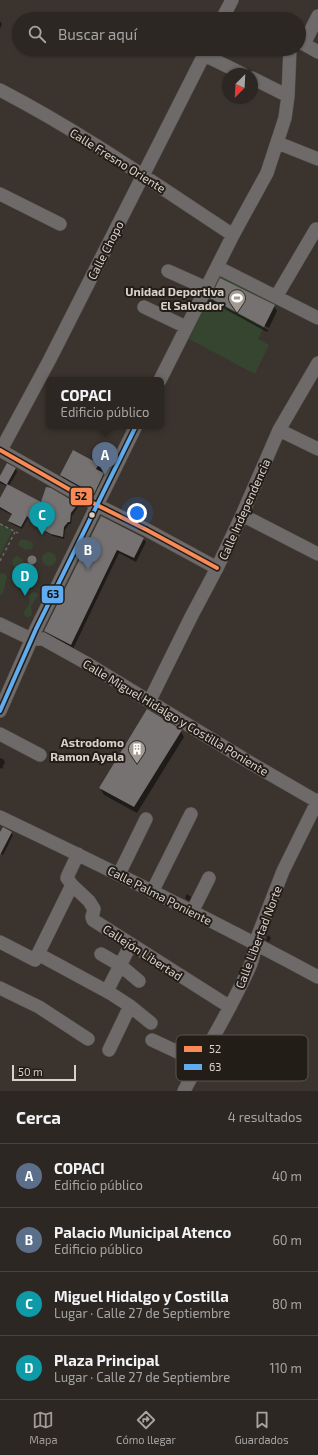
<!DOCTYPE html>
<html lang="es">
<meta charset="utf-8">
<style>
body{margin:0;font-family:"Exo 2",sans-serif;background:#342f2a;color:#f1f3f6}
.compass{position:absolute;left:222px;top:68px;width:36px;height:36px;border-radius:50%;background:#2c2722;box-shadow:0 1px 3px #0004;rotate:204deg}
.scale{position:absolute;left:12px;bottom:10px;width:64px;box-sizing:border-box;padding-left:4px;border:2px solid #d9d1c9;border-top:0;font-size:11px;line-height:14px;white-space:nowrap;color:#d9d1c9;-webkit-text-stroke:3px #231d18;paint-order:stroke}
.you{position:absolute;left:137px;top:513px;width:14px;height:14px;margin:-10px;border:3px solid #fff;border-radius:50%;background:#1a73e8;box-shadow:0 0 0 6px #1a73e833}
.badge{display:grid;place-items:center;width:26px;height:26px;border-radius:50%;background:#a29a93;color:#fff;font-size:13px;font-weight:700}
.pin{position:absolute;translate:-50% -33px;filter:drop-shadow(0 1px 2px #0008)}
.pin::after{content:'';position:absolute;top:21px;width:14px;height:12px;background:inherit;clip-path:polygon(0 0,100% 0,50% 100%)}
.popup{position:absolute;left:46px;top:377px;width:118px;height:52px;box-sizing:border-box;display:grid;place-content:center;border-radius:6px;background:#2c2722;filter:drop-shadow(0 1px 3px #0005);font-size:13px;white-space:nowrap;color:#a6a5a5}
.popup b{font-size:15px;color:#f1f3f6}
.popup::after{content:'';position:absolute;left:50%;top:100%;margin-left:-8px;border:8px solid transparent;border-top-color:#2c2722}
.list{margin:0;padding:0;list-style:none}
h2{display:flex;justify-content:space-between;align-items:center;height:52px;margin:0;padding:0 16px;font-size:17px}
h2 small{font-size:13px;font-weight:400;color:#a6a5a5}
.list li{display:grid;grid-template-columns:26px 1fr auto;gap:12px;align-items:center;box-sizing:border-box;height:64px;padding:0 16px;border-top:1px solid #484440}
.list b{display:block;font-size:15px;white-space:nowrap}
.list p{margin:0;font-size:13px;white-space:nowrap;color:#a6a5a5}
.list em{font-size:13px;font-style:normal;color:#a6a5a5}
.icon{flex:none;width:22px;height:22px;fill:none;stroke:currentColor;stroke-width:2;stroke-linecap:round;stroke-linejoin:round}
.map{position:relative;flex:none;width:318px;height:1091px;overflow:hidden}
.search{position:absolute;background:#2c2722;box-shadow:0 1px 3px #0004;left:12px;right:12px;top:12px;height:44px;display:flex;align-items:center;gap:10px;box-sizing:border-box;padding:0 14px;border-radius:22px;color:#a6a5a5;font-size:15px}
.sheet{height:308px;background:#2c2722}
nav{display:flex;justify-content:space-around;align-items:center;box-sizing:border-box;height:56px;border-top:1px solid #484440;background:#2c2722;font-size:11px;color:#a6a5a5}
nav a{display:grid;justify-items:center;gap:2px}
nav .on{color:#a29a93}
.map>svg:first-child{display:block}
.green{fill:#364530}
.shadow{fill:#0007}
.building{fill:#767272}
.lines{fill:none;stroke-linecap:round;stroke-linejoin:round}
.minor-casing{stroke:#57504b;stroke-width:14}
.path{stroke:#6e6a67;stroke-width:1.5;stroke-dasharray:3 3;stroke-linecap:butt}
.minor{stroke:#6e6a6a;stroke-width:13}
.bus-1-casing{stroke:#231d18;stroke-width:7}
.bus-2-casing{stroke:#231d18;stroke-width:7}
.bus-1{stroke:#f98a56;stroke-width:4}
.bus-2{stroke:#60acee;stroke-width:4}
.bus-dot{fill:#d9d1c9;stroke:#231d18;stroke-width:1.5}
.labels{text-anchor:middle;dominant-baseline:central;stroke-width:4;stroke-linejoin:round;paint-order:stroke}
.street-label{font-size:12px;fill:#d9d1c9;stroke:#231d18}
.poi-label{font-size:12px;font-weight:bold;fill:#d9d1c9;stroke:#231d18;text-anchor:end}
.key{fill:#231d18;stroke:#5a534d;stroke-width:1}
.key-label{font-size:11px;fill:#d9d1c9}
.line-badge{stroke:#231d18;stroke-width:1.5}
.pale-badge-label{font-size:11px;text-anchor:middle;font-weight:bold;fill:#111}
</style>
<div class="map">
<svg width="318" height="1091" viewBox="0 0 318 1091">
<rect width="100%" height="100%" fill="#3b342e"/>
<path class="green" d="M223 270 279 298 258 339 269 345 255 374 189 339Z
M0 523 13 530 0 555Z
M23 539 32 542 33 546 32 549 25 550 18 545 20 540Z
M42 559a7 7 0 1 1 14 0a7 7 0 1 1-14 0Z
M16 556C22 558 25 561 25 568 18 571 15 569 12 563L13 559Z
M0 573 5 574 7 577C4 584 6 590 0 596Z
M33 592 37 593 38 596 31 606 32 615 28 618 24 615V612C28 607 31 602 29 596Z"/>
<path class="shadow" d="M0 21 2 24 0 29Z
M221 279 274 306 277 311 269 328 214 299V301L268 330 267 332 214 303 211 298Z
M98 464 102 471 101 472 103 474 107 480 97 500 65 481 61 475Z
M8 465 16 469 17 472 9 486 42 504 77 505 78 507 72 516 71 524H69L65 530 64 539 53 536 35 526 28 518 22 529 10 523 9 521 12 515 0 509V500L7 486 0 483V479Z
M101 517 143 538 146 542 136 562 119 553 73 649 47 635 45 631Z
M32 556 35 559 36 562 35 565 29 563V558Z
M181 731 184 737 137 813 104 795 100 788Z
M0 758 3 759 5 762 2 769 0 768Z
M11 832 13 835 3 855 0 853V835Z
M187 894 191 897 189 901 185 898Z
M268 935 271 938 269 942 266 940Z"/>
<path class="building" d="M220 278 275 305 264 327 210 298Z
M73 450 99 464 96 469 104 473 94 494 60 475Z
M7 463 16 468 7 484 41 502 46 487 51 488 78 504 71 513 70 522H68L64 527 63 537 51 534 36 526 27 516 21 527 8 521 12 514 0 507V498L7 485 0 481V476Z
M101 516 144 538 134 558 117 550 71 645 44 631Z
M27.5 560a4.5 4.5 0 1 1 9 0a4.5 4.5 0 1 1-9 0Z
M147 709 182 730 134 807 99 788Z
M3 827 12 832 0 855V832Z"/>
<g class="lines">
<g class="minor-casing">
<path id="minor" d="M222 19 232 0
M299 43 304 44 318 52
M304 44 318 16
M204 55 243 74
M252 78 288 96
M0 90C81 132 157 185 233 235
M278 143 318 159
M0 194 60 224
M217 267 318 318
M168 271 206 288
M276 297 316 229
M144 307 186 327
M160 380 233 235 267 173 285 118 288 96 290 49
M279 430 318 449
M0 450 95 504 147 530 217 568
M1 450 50 359 207 49
M242 515 318 554
M0 624 29 638 43 639 88 664 249 762 318 802
M150 700 191 617 217 568 242 515 279 430 318 363
M0 711 36 629 136 426
M0 734 40 755
M0 817C107 868 214 921 318 977
M119 874 146 819
M72 885 89 901 94 909 92 917 93 920 230 1007
M152 892 191 814
M192 912 209 878
M0 942 35 960 72 885 67 878 68 875 78 854
M38 954 110 993 130 1006 151 1023
M101 954 120 965 139 981
M0 988 39 1007 88 1039
M107 991 131 944
M152 1040 199 1062
M109 1050 130 1006
M184 1091C202 1056 223 1022 240 987 247 973 255 959 255 943L283 871 318 800"/>
</g>
<path class="path" d="M0 524 18 533
M0 561 15 532"/>
<use href="#minor" class="minor"/>
<g class="bus-1-casing">
<path id="bus-1" d="M0 450 95 504 147 530 217 568"/>
</g>
<g class="bus-2-casing">
<path id="bus-2" d="M0 711 36 629 136 426"/>
</g>
<use href="#bus-1" class="bus-1"/>
<use href="#bus-2" class="bus-2"/>
</g>
<defs>
<g id="stadium-pin" transform="scale(0.9)"><path d="M0 17L-7.5 6A9.5 9.5 0 1 1 7.5 6Z" fill="#a29a93" stroke="#231d18"/><path d="M0-5a6.5 5 0 1 0 0 10a6.5 5 0 1 0 0-10ZM-3.5-1.8h7v3.6h-7Z" fill="#fff"/></g>
<g id="building-pin" transform="scale(0.9)"><path d="M0 17L-7.5 6A9.5 9.5 0 1 1 7.5 6Z" fill="#a29a93" stroke="#231d18"/><path d="M-4-6H4V6H1V3H-1V6H-4ZM-2.5-4.3h1.7v1.8h-1.7ZM.8-4.3h1.7v1.8H.8ZM-2.5-1h1.7V.8h-1.7ZM.8-1h1.7V.8H.8Z" fill="#fff"/></g>
</defs>
<g fill-rule="evenodd">
<use href="#stadium-pin" x="237" y="298"/>
<use href="#building-pin" x="137" y="749"/>
</g>
<circle class="bus-dot" cx="92" cy="515" r="3.5"/>
<g class="labels">
<g class="street-label">
<text transform="translate(118 160) rotate(32)">Calle Fresno Oriente</text>
<text transform="translate(105 250) rotate(-63)">Calle Chopo</text>
<text transform="translate(244 509) rotate(-66)">Calle Independencia</text>
<text transform="translate(176 717) rotate(31)">Calle Miguel Hidalgo y Costilla Poniente</text>
<text transform="translate(160 895) rotate(27)">Calle Palma Poniente</text>
<text transform="translate(258 937) rotate(-69)">Calle Libertad Norte</text>
<text transform="translate(143 952) rotate(33)">Callejón Libertad</text>
</g>
<g class="poi-label">
<text x="224" y="291">Unidad Deportiva<tspan x="224" dy="14">El Salvador</tspan></text>
<text x="124" y="742">Astrodomo<tspan x="124" dy="14">Ramon Ayala</tspan></text>
</g>
</g>
<rect x="176" y="1035" width="132" height="46" rx="6" class="key"/>
<rect x="184" y="1046" width="18" height="6" fill="#f98a56"/>
<rect x="184" y="1064" width="18" height="6" fill="#60acee"/>
<g class="key-label">
<text x="209" y="1053">52</text>
<text x="209" y="1071">63</text>
</g>
<g class="line-badge">
<rect x="70" y="487" width="23" height="19" rx="4" fill="#f98a56"/>
<rect x="41" y="585" width="23" height="19" rx="4" fill="#60acee"/>
</g>
<g class="pale-badge-label">
<text x="81" y="500">52</text>
<text x="53" y="598">63</text>
</g>
</svg>
<svg class="compass" viewBox="-18 -18 36 36"><path d="M0-13l5 13h-10z" fill="#e53935"/><path d="M0 13l5-13h-10z" fill="#a6a5a5"/></svg>
<div class="scale">50 m</div>
<div class="you"></div>
<div class="pin badge" style="left:105px;top:475px;background:#5c6f8a">A</div>
<div class="popup"><b>COPACI</b>Edificio público</div>
<div class="pin badge" style="left:88px;top:570px;background:#5c6f8a">B</div>
<div class="pin badge" style="left:42px;top:535px;background:#0f9aa8">C</div>
<div class="pin badge" style="left:25px;top:596px;background:#0f9aa8">D</div>
<div class="search"><svg class="icon" aria-label="search" viewBox="0 0 24 24"><circle cx="10" cy="10" r="6"/><path d="M15 15l6 6"/></svg>Buscar aquí</div>
</div>
<section class="sheet">
<h2>Cerca<small>4 resultados</small></h2>
<ul class="list">
<li><span class="badge" style="background:#5c6f8a">A</span><div><b>COPACI</b><p>Edificio público</p></div><em>40 m</em></li>
<li><span class="badge" style="background:#5c6f8a">B</span><div><b>Palacio Municipal Atenco</b><p>Edificio público</p></div><em>60 m</em></li>
<li><span class="badge" style="background:#0f9aa8">C</span><div><b>Miguel Hidalgo y Costilla</b><p>Lugar · Calle 27 de Septiembre</p></div><em>80 m</em></li>
<li><span class="badge" style="background:#0f9aa8">D</span><div><b>Plaza Principal</b><p>Lugar · Calle 27 de Septiembre</p></div><em>110 m</em></li>
</ul>
</section>
<nav>
<a class="on"><svg class="icon" aria-label="map" viewBox="0 0 24 24"><path d="M3 6l6-2 6 2 6-2v14l-6 2-6-2-6 2zM9 4v14M15 6v14"/></svg>Mapa</a>
<a><svg class="icon" aria-label="directions" viewBox="0 0 24 24"><path d="M12 3l9 9-9 9-9-9zM9 14v-3h6M13 9l2 2-2 2"/></svg>Cómo llegar</a>
<a><svg class="icon" aria-label="saved" viewBox="0 0 24 24"><path d="M7 4h10v16l-5-4-5 4z"/></svg>Guardados</a>
</nav>
